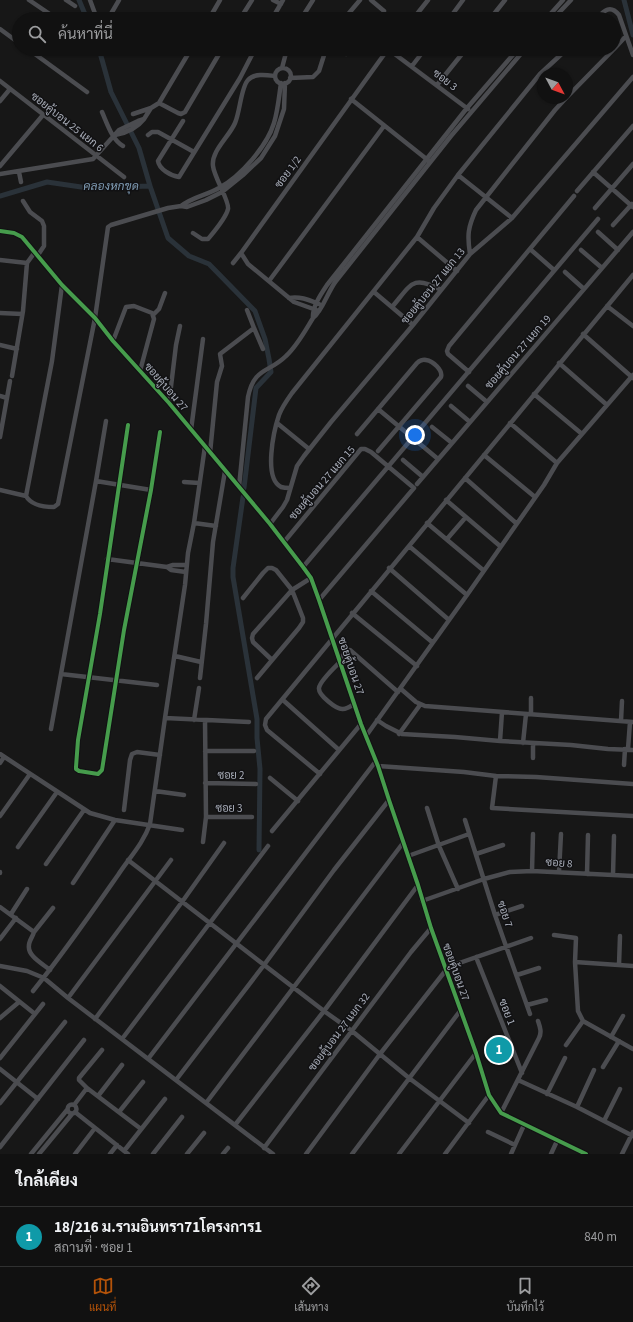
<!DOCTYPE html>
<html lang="th">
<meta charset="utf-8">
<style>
body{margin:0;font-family:"Source Sans 3",Sarabun,sans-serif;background:#1e1f1f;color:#f1f3f6}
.compass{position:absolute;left:537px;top:68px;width:36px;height:36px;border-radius:50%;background:#111;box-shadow:0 1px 3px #0004;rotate:131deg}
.you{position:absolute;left:415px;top:435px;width:14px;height:14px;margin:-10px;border:3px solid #fff;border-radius:50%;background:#1a73e8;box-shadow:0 0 0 6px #1a73e833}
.badge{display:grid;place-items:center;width:26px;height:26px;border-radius:50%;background:#b45309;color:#fff;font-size:13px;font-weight:700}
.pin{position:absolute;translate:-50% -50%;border:2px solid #fff;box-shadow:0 1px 4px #0006}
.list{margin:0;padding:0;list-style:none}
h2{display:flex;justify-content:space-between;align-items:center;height:52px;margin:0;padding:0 16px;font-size:17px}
h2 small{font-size:13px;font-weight:400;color:#9c9d9f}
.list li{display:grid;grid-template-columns:26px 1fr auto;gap:12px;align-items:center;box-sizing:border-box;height:60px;padding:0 16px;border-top:1px solid #303131}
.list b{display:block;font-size:15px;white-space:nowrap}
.list p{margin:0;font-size:13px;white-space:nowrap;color:#9c9d9f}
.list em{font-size:13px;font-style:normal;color:#9c9d9f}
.icon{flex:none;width:22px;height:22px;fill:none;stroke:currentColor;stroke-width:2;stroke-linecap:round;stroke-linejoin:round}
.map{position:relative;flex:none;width:633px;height:1154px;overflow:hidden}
.search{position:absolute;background:#111;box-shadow:0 1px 3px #0004;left:12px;right:12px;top:12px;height:44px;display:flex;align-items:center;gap:10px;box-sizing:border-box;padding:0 14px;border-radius:22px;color:#9c9d9f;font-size:15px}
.sheet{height:112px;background:#111}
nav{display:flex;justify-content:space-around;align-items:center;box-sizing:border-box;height:56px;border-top:1px solid #303131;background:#111;font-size:11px;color:#9c9d9f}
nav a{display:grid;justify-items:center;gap:2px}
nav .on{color:#b45309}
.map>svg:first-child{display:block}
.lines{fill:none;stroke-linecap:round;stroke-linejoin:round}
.canal{stroke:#2a3239;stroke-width:5}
.minor{stroke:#4b4c50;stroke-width:4.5}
.cycleway-casing{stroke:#111113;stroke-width:6}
.cycleway{stroke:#469c4c;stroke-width:4}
.labels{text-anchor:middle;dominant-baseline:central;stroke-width:3;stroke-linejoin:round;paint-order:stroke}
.street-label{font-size:11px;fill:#a8adb8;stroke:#111113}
.water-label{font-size:12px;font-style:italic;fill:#7f9bb3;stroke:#111113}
</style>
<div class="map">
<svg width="633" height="1154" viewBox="0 0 633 1154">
<rect width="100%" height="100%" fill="#171717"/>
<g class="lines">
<path class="canal" d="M79 0 87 19
M624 0 633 35
M150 186 168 238 189 256 209 264 255 311 265 339 269 359 271 372 256 388 244 488
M0 196 47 182 88 188 150 186 139 148 111 92 99 49
M243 497 233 568V577L257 719V738L260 769 259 850"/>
<path class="minor" d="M29 0 57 19
M66 0 75 6
M90 0 97 19
M273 0 281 4
M371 0 384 11
M108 19 119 0
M209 19 220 0
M240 19 252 0
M272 19 283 0
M301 19 313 0
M344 19 360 0
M413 19 428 0
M449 19 463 0
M490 19 505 0
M546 19 563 0
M553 19 571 0
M596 19C604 11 610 4 619 15L633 55
M0 29 19 43
M28 49 87 92
M107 49V50
M333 49 346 54
M388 49 468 109
M614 49 626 36
M412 66 425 49
M282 68 287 49
M275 76a8 8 0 1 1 16 0a8 8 0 1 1-16 0Z
M290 78 313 77 319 71 326 49
M0 81 124 177
M437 85 466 49
M567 97 614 49
M351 99 429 161
M0 101 10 89
M159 103 178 113 181 114 185 112 222 49
M102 112C107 123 112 140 123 146
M133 114 151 108
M183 121 158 161C159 169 171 176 179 177L240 78 255 49
M115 135C126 133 137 128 144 119
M148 135 152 132H158L194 152
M0 166 43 115
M19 172 21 182
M593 172 633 207
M0 174 93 159 119 130 138 121 144 119 151 108 159 103 191 49
M458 175 512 218
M577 191 633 126
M23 201 30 212 42 221 44 226V246L38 255
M181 206C192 197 207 195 219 188 241 176 267 146 274 123 278 110 279 96 281 83
M595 208 633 164
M613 225 632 204
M0 231 14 233 22 237 62 285 95 318 113 341 169 403 270 524 303 567 311 578 319 600 361 724 378 766 389 800 418 885 431 928 476 1053 489 1095 501 1113 586 1154
M598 232 618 250
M193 233 202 239H208C213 233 226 218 228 209 230 202 214 177 213 166 211 151 229 137 235 123 240 112 241 87 248 80 254 73 267 75 275 76
M417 237 457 271
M530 249 554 270
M581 250 602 268
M470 254C467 235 468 227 476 210L555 110 566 98
M0 260 27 263
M233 263 241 253
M565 272 584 289
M269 281 384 126
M374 292 413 325
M289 298C300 296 309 300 319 304
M607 306 633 326
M392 307C411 285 412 274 441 290
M247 310 254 328
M319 311 294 302 248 264 241 253 388 49
M0 313 22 314
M153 315 159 309 165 293
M313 318C312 307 321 294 327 285L467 108 518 49
M583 334 633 378
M113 341 126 307 134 306 152 313 154 319 140 371
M0 345 17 349
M559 363 607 405
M469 372 448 354 447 351 449 346 574 196
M12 376 23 311 27 263 35 252
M468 386 487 402
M534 394 582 434
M0 396 7 398
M169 403 176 345 180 326
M451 406 470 422
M378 409 438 459
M277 423 309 449
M510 423 557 463
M128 425 100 614 78 740 76 767V769L79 771 98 774 102 770 124 630 151 490 160 432
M432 427 452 443
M191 430 203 339
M357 434 417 363C419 361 423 359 426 360 433 361 443 370 441 377L378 451
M0 437 10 381
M210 453 217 382 222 366 220 354 254 328 263 349
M484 455 535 497
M403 460 423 477
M465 478 516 523
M96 481 151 490
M184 482 199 483
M417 484 633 232
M239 487 248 397C254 367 269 373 286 356 297 346 305 331 313 318 322 312 328 291 336 281L451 136 525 49
M290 488C287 488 284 488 281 487 263 478 274 430 279 415 282 407 287 400 292 393L417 237 434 208 458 175 540 74 567 49
M0 490 26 496C31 505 44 507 54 507L58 504 95 318 108 227 111 225 168 208 181 206 187 207 206 200 222 192 243 175 261 158 275 136 284 109 285 83
M26 496 52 361 62 285
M446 500 500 546
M194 523 216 526
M427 523 483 570
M270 524 283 507 287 500 297 466 304 456 331 422 413 325 470 254 512 218 633 77
M447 539 466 517
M284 542 361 449H365L371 452 414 488 319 600
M409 546 467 595
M107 559 167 567 171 570 186 572
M167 567 173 565H187
M303 567 598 219
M389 568 449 620
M371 591 432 642
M243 598 263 573 268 568H272L276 570 292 590 303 618V622L299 628 257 678
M352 613 417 666
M175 656 201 662
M340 659 346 651 350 650 398 692
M272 660 253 642 252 638 253 634 292 590 311 578
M340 662C335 667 320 681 319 688 318 695 337 710 343 709 347 709 351 706 354 704
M61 674 157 685
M200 678 206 624 213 542 225 471
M401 689 416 702 425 706 633 722
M283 700 339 750
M531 714V698
M165 718 249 722
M194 720 199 688
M377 720 386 726 402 734 455 737 500 741 571 745 608 749 633 750
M621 721 622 701
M51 729 96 481 106 421
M399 734 420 705
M366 736 467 595 544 485 557 463 633 375
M500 741 502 712
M523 743 526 714
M628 749 630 722
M205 751H254
M0 754 90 813 115 820 182 830
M533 758V743
M0 763 4 757
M624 765 625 749
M378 766 464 772 496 776 536 777 633 784
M320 774 267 730 265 725 266 719 633 275
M496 776 492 808 633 816
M270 778 298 801
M205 783 256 784
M155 791 184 795
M427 808 439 846 458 889
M124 810 130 760 132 754 137 752 160 755
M0 816 30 774
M206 817H252
M465 820 495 915 530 1014
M272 831 361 724
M203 842 206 817 205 720
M18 847 57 792
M476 854 503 845
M408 856 469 834
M128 860 324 1011 352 1031 409 1078 469 1123
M46 864 84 810
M532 871 533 834
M559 872 561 834
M0 873V872
M587 874 588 835
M613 875 614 836
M73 883 115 820
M422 901 484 879 510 872 532 871 633 876
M0 907 34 932C33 936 29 941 29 945 27 956 43 964 50 970
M11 914 27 889
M495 915 522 906
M34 932 53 908
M554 935 576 938 575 962 578 1011 583 1021 633 1049
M0 939 16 918
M476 957 522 1073
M575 962 633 966
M619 965 620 936
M0 966 27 971 44 978 68 998 273 1154
M445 968 531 938
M517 975 539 968
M0 986 35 1014
M33 991C63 954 90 915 118 875 129 858 143 844 150 824L165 718 185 585 188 553 194 523 205 446
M68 998 171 860
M527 1005 546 1000
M0 1018 19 1002
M95 1019 182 902 224 843
M611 1037 623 1016
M122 1039 268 846
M566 1045 583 1021
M0 1058 43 1004
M148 1059 376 761
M603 1067 619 1041
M0 1069 38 1099
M176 1080 264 965 334 870 389 800
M518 1080 577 1107 633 1136
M87 1088 79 1080V1078L102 1050
M547 1094 565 1058
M98 1096 122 1065
M0 1103 65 1022
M206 1103 403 843
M67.5 1109a4.5 4.5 0 1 1 9 0a4.5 4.5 0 1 1-9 0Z
M74 1105 87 1088 141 1129
M577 1107 594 1070
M75 1112 128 1154
M119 1112 143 1082
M501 1113 539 1038C542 1032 540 1027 538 1021
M604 1121 620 1089
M235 1125 324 1011 418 885
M488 1132 515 1145
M0 1147 84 1040
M264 1148 411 952 431 928
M124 1151 165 1099
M31 1154 67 1110
M39 1154 72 1114
M75 1154 95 1128
M110 1154 117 1145
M153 1154 182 1117
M187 1154 204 1133
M223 1154 228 1148
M306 1154 380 1054 446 970
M352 1154 460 1011
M399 1154 476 1053
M445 1154 489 1095
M511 1154 524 1125
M551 1154 557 1141
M622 1154 633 1132"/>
<g class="cycleway-casing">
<path id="cycleway" d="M0 231 14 233 22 237 62 285 95 318 113 341 169 403 270 524 303 567 311 578 319 600 361 724 378 766 389 800 418 885 431 928 476 1053 489 1095 501 1113 586 1154
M128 425 100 614 78 740 76 767V769L79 771 98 774 102 770 124 630 151 490 160 432"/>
</g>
<use href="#cycleway" class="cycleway"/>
</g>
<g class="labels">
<g class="street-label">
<text transform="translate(445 80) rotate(37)">ซอย 3</text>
<text transform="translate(67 122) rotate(38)">ซอยคู้บอน 25 แยก 6</text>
<text transform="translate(288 172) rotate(-54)">ซอย 1/2</text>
<text transform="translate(433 286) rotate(-51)">ซอยคู้บอน 27 แยก 13</text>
<text transform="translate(518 352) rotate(-49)">ซอยคู้บอน 27 แยก 19</text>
<text transform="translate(166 387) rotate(49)">ซอยคู้บอน 27</text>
<text transform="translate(322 483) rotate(-49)">ซอยคู้บอน 27 แยก 15</text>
<text transform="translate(351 666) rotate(71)">ซอยคู้บอน 27</text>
<text x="231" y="775">ซอย 2</text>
<text x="229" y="808">ซอย 3</text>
<text transform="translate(559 863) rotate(4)">ซอย 8</text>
<text transform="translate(505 914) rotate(71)">ซอย 7</text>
<text transform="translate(456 972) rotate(70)">ซอยคู้บอน 27</text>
<text transform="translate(507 1012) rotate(69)">ซอย 1</text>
<text transform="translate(339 1032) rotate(-53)">ซอยคู้บอน 27 แยก 32</text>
</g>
<g class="water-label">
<text x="111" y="186">คลองหกขุด</text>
</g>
</g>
</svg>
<svg class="compass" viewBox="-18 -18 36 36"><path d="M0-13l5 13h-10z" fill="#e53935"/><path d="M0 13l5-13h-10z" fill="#9c9d9f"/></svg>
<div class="you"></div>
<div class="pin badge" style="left:499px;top:1050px;background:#0f9aa8">1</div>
<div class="search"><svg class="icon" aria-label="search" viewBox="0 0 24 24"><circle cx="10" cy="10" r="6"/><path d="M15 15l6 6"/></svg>ค้นหาที่นี่</div>
</div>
<section class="sheet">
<h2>ใกล้เคียง<small></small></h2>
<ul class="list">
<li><span class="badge" style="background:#0f9aa8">1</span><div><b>18/216 ม.รามอินทรา71โครงการ1</b><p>สถานที่ · ซอย 1</p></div><em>840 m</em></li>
</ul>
</section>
<nav>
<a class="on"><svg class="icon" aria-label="map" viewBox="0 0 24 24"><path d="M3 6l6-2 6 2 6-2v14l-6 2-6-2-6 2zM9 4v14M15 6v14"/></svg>แผนที่</a>
<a><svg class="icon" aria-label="directions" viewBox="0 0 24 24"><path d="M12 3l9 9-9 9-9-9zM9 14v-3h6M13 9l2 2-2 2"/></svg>เส้นทาง</a>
<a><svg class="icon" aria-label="saved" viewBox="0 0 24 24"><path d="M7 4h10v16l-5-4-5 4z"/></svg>บันทึกไว้</a>
</nav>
